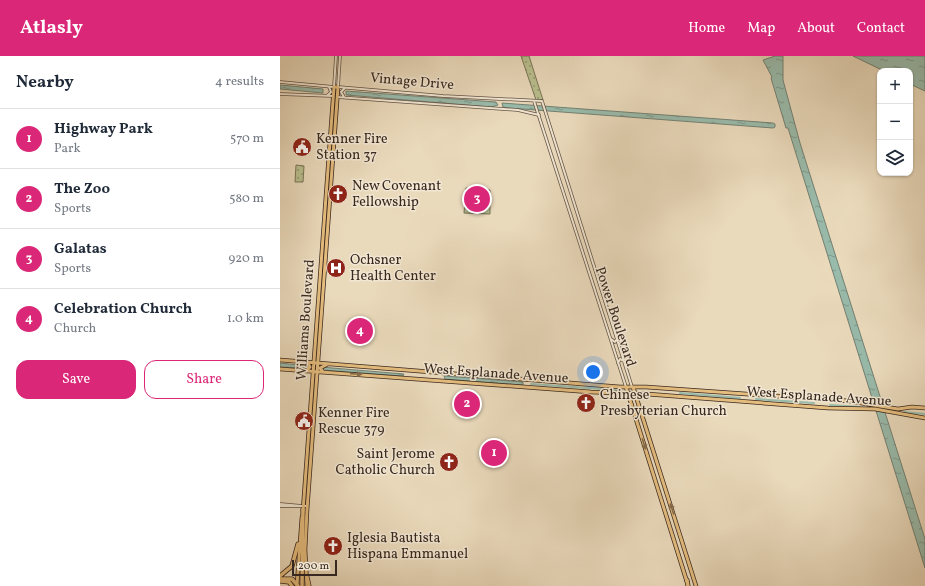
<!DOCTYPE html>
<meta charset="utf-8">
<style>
body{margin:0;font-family:Vollkorn,serif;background:#f2f2f3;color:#1f2937}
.controls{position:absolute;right:12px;top:12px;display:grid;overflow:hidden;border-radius:8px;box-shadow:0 1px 3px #0004}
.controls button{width:36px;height:36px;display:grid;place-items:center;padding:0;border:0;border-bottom:1px solid #e0e1e3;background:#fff;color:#1f2937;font:20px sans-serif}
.scale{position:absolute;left:12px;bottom:10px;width:45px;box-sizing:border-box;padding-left:4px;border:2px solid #39281f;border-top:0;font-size:11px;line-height:14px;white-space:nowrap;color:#39281f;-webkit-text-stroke:3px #f1e7d3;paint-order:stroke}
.you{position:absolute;left:313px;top:316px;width:14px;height:14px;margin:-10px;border:3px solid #fff;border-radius:50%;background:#1a73e8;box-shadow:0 0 0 6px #1a73e833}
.badge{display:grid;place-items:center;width:26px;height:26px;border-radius:50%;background:#db2777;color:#fff;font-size:13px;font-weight:700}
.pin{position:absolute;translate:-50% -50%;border:2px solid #fff;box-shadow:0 1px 4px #0006}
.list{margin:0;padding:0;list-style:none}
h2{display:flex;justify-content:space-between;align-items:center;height:52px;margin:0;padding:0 16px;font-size:17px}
h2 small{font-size:13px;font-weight:400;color:#747a83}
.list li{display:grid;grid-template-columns:26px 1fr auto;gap:12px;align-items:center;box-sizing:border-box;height:60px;padding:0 16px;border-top:1px solid #e0e1e3}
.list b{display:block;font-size:15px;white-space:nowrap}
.list p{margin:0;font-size:13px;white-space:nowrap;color:#747a83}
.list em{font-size:13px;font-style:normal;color:#747a83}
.actions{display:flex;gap:8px;padding:12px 16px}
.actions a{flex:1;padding:9px 0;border:1px solid #db2777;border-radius:12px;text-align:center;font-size:14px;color:#db2777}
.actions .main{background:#db2777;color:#fff}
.icon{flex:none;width:22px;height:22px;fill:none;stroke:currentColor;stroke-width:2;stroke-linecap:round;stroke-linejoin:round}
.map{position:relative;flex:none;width:645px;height:530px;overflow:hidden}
header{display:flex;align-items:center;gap:24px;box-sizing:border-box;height:56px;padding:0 20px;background:#db2777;color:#fff}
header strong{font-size:19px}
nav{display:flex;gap:22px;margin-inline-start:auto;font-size:14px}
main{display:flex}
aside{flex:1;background:#fff}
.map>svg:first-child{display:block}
.grass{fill:url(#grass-dots);stroke:#797457}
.pitch{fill:#b9bf8f;stroke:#797457}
.water{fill:url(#water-ripples);stroke:#738073}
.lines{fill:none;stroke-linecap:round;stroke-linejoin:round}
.canal{stroke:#99bbab;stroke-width:2}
.minor-casing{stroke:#655446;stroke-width:3.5}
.major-casing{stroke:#39281f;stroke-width:4.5}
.highway-casing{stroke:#39281f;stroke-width:5}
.minor{stroke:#f1e7d3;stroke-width:2}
.major{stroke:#e5bd7e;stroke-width:3}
.highway{stroke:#e5bd7e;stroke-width:3.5}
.oneway{fill:#866b4a}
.labels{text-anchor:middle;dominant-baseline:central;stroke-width:3;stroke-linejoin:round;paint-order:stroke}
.street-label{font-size:14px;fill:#39281f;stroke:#f1e7d3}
.poi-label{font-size:14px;fill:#39281f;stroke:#f1e7d3;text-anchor:start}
</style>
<header>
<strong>Atlasly</strong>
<nav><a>Home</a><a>Map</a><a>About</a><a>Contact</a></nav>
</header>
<main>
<aside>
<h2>Nearby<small>4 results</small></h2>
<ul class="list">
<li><span class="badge">1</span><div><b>Highway Park</b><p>Park</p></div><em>570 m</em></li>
<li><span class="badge">2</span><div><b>The Zoo</b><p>Sports</p></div><em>580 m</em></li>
<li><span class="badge">3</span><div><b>Galatas</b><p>Sports</p></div><em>920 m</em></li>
<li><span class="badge">4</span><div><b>Celebration Church</b><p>Church</p></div><em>1.0 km</em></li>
</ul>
<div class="actions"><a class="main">Save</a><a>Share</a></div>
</aside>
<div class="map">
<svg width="645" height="530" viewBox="0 0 645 530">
<defs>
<pattern id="grass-dots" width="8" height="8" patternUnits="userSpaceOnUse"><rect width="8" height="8" fill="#b9bf8f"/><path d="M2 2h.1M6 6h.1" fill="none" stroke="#979b74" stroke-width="1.8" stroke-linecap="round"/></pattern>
<pattern id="water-ripples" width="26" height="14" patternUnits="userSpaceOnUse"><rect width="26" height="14" fill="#99bbab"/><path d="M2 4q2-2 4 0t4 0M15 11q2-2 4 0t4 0" fill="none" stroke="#7e988b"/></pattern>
</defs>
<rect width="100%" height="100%" fill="#eadabc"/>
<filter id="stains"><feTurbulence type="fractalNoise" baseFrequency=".005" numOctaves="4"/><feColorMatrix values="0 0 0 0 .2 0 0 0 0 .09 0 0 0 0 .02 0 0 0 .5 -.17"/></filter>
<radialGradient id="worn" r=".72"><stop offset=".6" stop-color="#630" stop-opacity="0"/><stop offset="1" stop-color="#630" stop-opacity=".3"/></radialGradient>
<path class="grass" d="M241 0H249L263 44H256Z
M16 109 24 110 23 126H15Z"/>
<path class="pitch" d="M186 132 210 134V158L184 157Z"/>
<path class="water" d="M495 0H503V24L520 87 645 483V512L508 72H506L491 22 492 21 483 4Z
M573 0H645V35L630 28V15H604Z
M0 29 43 33V37L0 33Z
M66 35 216 46 218 49 211 51 66 39Z
M222 47 493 67 495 68V71L493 72 229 52 223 51Z
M0 307 27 310 26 312 0 311Z
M43 311 52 312 124 318 123 320 43 314Z
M164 320 243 326V329L165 323Z"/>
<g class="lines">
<path class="canal" d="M251 328 336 334
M400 337 460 342
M476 343 534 347
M550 349 580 351
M624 356 645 358"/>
<g class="minor-casing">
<path id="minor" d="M60 0 58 31 163 40 262 45 352 331
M0 26 54 31 56 0
M0 38 53 40
M48 39 51 36 49 31
M57 41 238 54 259 59
M64 41 61 36 65 32
M254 45 346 331
M331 283 335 286 337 283
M338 307 340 303 344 305
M0 448 22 450
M0 450H27"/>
</g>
<g class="major-casing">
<path id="major" d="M0 304 340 331H366L569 345 618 353 632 351 645 352
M0 313 311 336 367 338 548 352 595 353 645 362
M26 315 30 311 27 306
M43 316 40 312 46 309
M346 331 407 526
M353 331 416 530
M23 455 54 31H58L27 454 25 494 27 530
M17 529 22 461"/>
</g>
<g class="highway-casing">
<path id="highway" d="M0 520 12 510 18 488
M27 521 29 530
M0 523H12L18 530
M407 524 408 530
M0 525 9 526 12 530
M22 530 23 453"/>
</g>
<use href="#minor" class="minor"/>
<use href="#major" class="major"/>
<use href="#highway" class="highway"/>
</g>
<defs><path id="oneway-solid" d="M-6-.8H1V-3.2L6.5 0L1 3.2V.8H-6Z"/></defs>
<g class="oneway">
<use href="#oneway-solid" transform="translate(76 318) rotate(4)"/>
<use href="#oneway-solid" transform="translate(364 388) rotate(72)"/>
<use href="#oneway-solid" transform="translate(392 453) rotate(-108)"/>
</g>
<defs>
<g id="civic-disc" transform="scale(1)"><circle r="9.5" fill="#8f2418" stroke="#f1e7d3"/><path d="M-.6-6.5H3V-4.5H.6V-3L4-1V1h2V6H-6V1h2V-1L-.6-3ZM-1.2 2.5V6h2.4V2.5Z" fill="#fff"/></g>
<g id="church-disc" transform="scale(1)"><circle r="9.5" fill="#8f2418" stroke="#f1e7d3"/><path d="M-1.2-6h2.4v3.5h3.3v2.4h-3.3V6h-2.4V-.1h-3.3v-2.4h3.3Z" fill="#fff"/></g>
<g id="hospital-disc" transform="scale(1)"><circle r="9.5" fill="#8f2418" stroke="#f1e7d3"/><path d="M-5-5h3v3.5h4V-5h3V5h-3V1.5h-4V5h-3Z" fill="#fff"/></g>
</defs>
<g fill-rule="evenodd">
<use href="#civic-disc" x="22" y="91"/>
<use href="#church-disc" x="58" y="138"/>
<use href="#hospital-disc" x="56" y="212"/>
<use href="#church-disc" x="306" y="347"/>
<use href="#civic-disc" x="24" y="365"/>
<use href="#church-disc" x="169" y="406"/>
<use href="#church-disc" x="53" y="490"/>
</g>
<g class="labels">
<g class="street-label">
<text transform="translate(132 26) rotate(5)">Vintage Drive</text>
<text transform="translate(335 261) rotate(72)">Power Boulevard</text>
<text transform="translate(26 264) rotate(-86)">Williams Boulevard</text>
<text transform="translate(216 318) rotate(4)">West Esplanade Avenue</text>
<text transform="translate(539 341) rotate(4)">West Esplanade Avenue</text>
</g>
<g class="poi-label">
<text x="36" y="83">Kenner Fire<tspan x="36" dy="16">Station 37</tspan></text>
<text x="72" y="130">New Covenant<tspan x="72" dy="16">Fellowship</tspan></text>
<text x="70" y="204">Ochsner<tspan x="70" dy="16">Health Center</tspan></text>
<text x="320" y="339">Chinese<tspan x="320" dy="16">Presbyterian Church</tspan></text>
<text x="38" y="357">Kenner Fire<tspan x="38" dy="16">Rescue 379</tspan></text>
<text x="155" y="398" text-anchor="end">Saint Jerome<tspan x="155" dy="16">Catholic Church</tspan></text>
<text x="67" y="482">Iglesia Bautista<tspan x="67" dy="16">Hispana Emmanuel</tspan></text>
</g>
</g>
<rect width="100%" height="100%" filter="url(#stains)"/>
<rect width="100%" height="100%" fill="url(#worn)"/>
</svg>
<div class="controls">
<button>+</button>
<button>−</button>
<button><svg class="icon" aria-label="layers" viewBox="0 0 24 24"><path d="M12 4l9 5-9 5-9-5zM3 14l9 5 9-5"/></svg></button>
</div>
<div class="scale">200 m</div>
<div class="you"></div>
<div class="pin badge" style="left:214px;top:397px">1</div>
<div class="pin badge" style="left:187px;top:348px">2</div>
<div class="pin badge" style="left:197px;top:143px">3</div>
<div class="pin badge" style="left:80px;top:275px">4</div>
</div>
</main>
